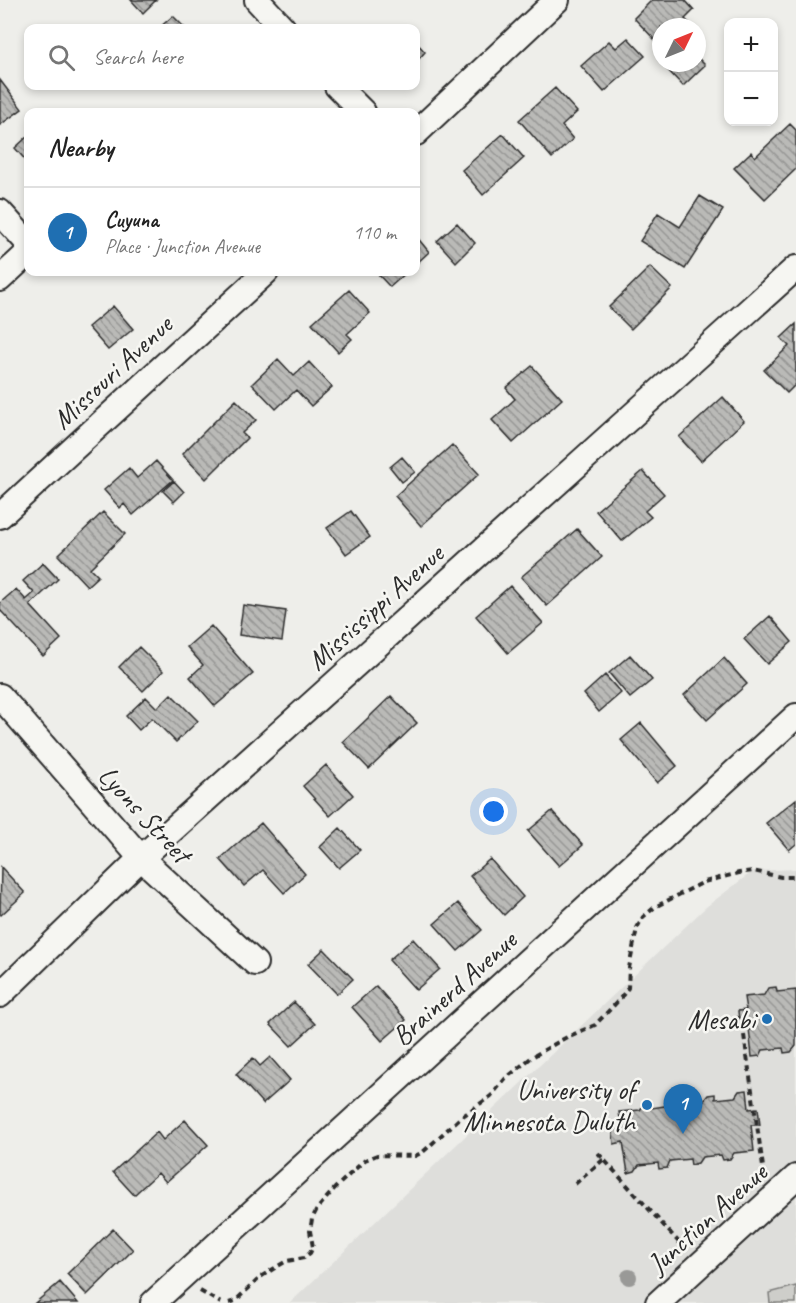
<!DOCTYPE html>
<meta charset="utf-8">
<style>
body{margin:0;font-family:Caveat,sans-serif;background:#f6f6f6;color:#222}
.controls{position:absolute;right:18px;top:18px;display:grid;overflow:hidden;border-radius:12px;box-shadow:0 3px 9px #0003}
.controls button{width:54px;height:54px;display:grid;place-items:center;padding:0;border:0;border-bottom:2px solid #e0e0e0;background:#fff;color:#222;font:30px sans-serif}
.compass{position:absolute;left:652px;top:18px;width:54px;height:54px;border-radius:50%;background:#fff;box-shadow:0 3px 9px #0003;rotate:47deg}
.you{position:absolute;left:494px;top:812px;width:21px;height:21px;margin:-15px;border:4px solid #fff;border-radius:50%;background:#1a73e8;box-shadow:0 0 0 9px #1a73e833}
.badge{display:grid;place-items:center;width:39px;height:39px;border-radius:50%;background:#1f6fb2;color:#fff;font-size:20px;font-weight:700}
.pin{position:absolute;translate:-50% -50px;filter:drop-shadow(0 2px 3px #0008)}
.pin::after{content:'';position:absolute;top:32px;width:21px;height:18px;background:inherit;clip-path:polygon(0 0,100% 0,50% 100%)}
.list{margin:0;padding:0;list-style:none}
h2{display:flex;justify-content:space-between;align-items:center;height:78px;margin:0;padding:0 24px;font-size:26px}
h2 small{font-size:20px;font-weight:400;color:#767676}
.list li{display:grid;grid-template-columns:39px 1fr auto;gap:18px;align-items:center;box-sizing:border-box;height:90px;padding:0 24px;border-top:2px solid #e0e0e0}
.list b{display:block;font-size:22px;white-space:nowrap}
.list p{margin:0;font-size:20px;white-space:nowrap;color:#767676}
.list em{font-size:20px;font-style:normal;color:#767676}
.icon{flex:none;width:33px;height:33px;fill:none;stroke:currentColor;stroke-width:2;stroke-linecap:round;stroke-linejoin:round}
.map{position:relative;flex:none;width:796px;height:1303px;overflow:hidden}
.search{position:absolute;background:#fff;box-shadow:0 3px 9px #0003;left:24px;top:24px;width:396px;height:66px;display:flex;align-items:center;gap:15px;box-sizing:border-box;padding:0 21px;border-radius:12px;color:#767676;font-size:22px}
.panel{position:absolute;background:#fff;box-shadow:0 3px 9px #0003;left:24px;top:108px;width:396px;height:168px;border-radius:12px}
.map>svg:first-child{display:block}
.built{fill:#dededb}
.pitch{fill:#cececa;stroke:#7c7c7a;stroke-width:1.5}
.building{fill:url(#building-back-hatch);stroke:#2b2b2b;stroke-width:1.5}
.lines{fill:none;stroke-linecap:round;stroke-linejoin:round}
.minor-casing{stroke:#2b2b2b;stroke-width:28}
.path{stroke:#2b2b2b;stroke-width:4;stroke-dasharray:6 4.5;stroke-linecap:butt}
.minor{stroke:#f6f6f2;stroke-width:24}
.tree{fill:#999997}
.poi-dot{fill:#1f6fb2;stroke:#f6f6f2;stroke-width:2}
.labels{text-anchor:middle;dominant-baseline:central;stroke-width:5;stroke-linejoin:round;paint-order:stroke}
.street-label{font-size:28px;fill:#2b2b2b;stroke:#f6f6f2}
.poi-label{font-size:28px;fill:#2b2b2b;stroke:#f6f6f2;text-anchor:end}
</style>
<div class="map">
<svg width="796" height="1303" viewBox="0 0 796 1303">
<defs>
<pattern id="building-back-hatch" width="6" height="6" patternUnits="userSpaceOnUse" patternTransform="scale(1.5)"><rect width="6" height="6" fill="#babab7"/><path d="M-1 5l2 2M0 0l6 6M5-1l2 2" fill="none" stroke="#979795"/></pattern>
</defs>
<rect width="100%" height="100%" fill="#eeeeea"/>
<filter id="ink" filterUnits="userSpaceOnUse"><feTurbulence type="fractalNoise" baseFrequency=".0167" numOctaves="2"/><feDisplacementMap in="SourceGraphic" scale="12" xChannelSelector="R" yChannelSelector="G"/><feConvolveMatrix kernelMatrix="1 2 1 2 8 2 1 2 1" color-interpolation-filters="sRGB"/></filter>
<g filter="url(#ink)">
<path class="built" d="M796 869V1303H290L706 907 753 871Z"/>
<path class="pitch" d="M796 1286V1303H770L769 1293Z"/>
<path class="building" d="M131 0H156L143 13Z
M652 0H685L694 10 685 19 691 25 689 27H661V39L657 42 634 18Z
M173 16 185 28H159Z
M628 38 645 56 604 92 581 66 609 41 616 48Z
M416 42 425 52 416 62Z
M697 57 705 65 683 86 664 66 667 63H697Z
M0 80 22 109 0 125Z
M555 88 577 112 562 126 573 139 552 158 519 120Z
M790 124 796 130V169L765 199 734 168 751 152 755 157Z
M503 134 524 158 483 195 462 170Z
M28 136V163L15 148Z
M700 196 723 210 685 269 640 241 658 213 680 227Z
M457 223 475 243 456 262 437 241Z
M416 236 429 252 416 264Z
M650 267 672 288 631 329 609 307Z
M376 272H407L390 287Z
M349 290 370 313 347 334 352 339 338 352 312 323Z
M113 306 133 329 108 350 88 327Z
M796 324V384L787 393 764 370 789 346 781 338Z
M278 359 294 376 309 362 332 387 311 406 296 390 276 409 252 384Z
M532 366 562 399 513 443 492 420 515 399 506 388Z
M723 397 744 421 701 461 679 437Z
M236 400 256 420 242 433 247 438 206 479 182 454Z
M452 445 479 474 421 526 395 496Z
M402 457 415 472 402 482 390 467Z
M156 461 173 480 133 515 124 504 120 508 104 490 129 468 137 478Z
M643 471 664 494 645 511 651 517 622 541 596 511Z
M174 481 184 492 174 502 163 491Z
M351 511 370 537 346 554 327 528Z
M103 512 125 534 90 568 98 576 87 586 58 555Z
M577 529 602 557 547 606 521 577Z
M43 563 58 579 30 605 61 639 43 656 0 610V603L16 589 26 600 34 593 23 581Z
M510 586 543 623 508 653 476 616Z
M243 605 286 611 282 641 239 635Z
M770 616 792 642 767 664 744 639Z
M211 626 253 674 215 706 190 677 203 665 187 647Z
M139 647 163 671 143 691 119 667Z
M630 655 652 680 630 698 609 673Z
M724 658 747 684 707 720 684 695Z
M605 675 621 693 599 712 584 694Z
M171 694 198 721 176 742 152 718 139 730 126 716 146 697 157 708Z
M391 696 417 723 369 769 343 742Z
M641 723 677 766 657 783 621 740Z
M326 765 353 795 330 816 303 786Z
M796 799V844L789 850 766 823Z
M552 811 583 845 559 866 528 831Z
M261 823 305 874 284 893 263 870 244 886 220 859Z
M340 828 360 850 339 868 320 847Z
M490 859 523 897 504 915 470 876Z
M1 867 25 893 1 915 0 914Z
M458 903 482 930 458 951 434 924Z
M413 939 440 969 416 990 389 960Z
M324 949 353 979 337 994 308 964Z
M376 986 406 1020 382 1041 352 1007Z
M776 987 777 992 796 990V1046L791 1052 784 1053 783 1048 763 1050 760 1056 752 1057 749 1028 740 1029 738 1011 746 1010 744 997 764 995 768 988Z
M294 1002 315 1024 291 1046 270 1024Z
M270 1057 290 1080 263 1104 236 1074 253 1058 260 1066Z
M747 1090 749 1109 758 1108 760 1125H751L754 1151 734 1153 730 1159 723 1160 721 1155 702 1157 698 1163 691 1165 690 1159 670 1161 667 1168 659 1169 658 1163 639 1165 635 1171 628 1173 623 1142 614 1144 612 1126 621 1125 619 1112 640 1110 644 1104 651 1103 652 1108 671 1105 676 1099H683L684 1104 703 1101 708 1095 715 1094V1099L735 1097 739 1091Z
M185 1120 208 1145 166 1182 158 1173 134 1195 113 1172 157 1132 163 1140Z
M113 1229 133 1250 87 1295 67 1274Z
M60 1282 78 1303H35Z"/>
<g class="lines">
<g class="minor-casing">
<path id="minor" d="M257 0 283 28
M337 86 363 112
M416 133 557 0
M0 212 28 243
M0 279 28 253
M0 516 266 272
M0 696 141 858 255 963
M0 995 141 858 796 268
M153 1303 796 716
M658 1303 796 1177"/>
</g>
<path class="path" d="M744 1035 764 1174
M598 1153 685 1249
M575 1184 604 1159
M200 1291 221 1303
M229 1303 235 1301 262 1276 278 1266 287 1261 304 1258 310 1253 313 1247 310 1231 312 1219 317 1209 335 1188 365 1160 377 1155 415 1156 423 1152 460 1118 491 1096 505 1079 532 1057 567 1037 595 1025 619 1000 628 988 629 968 637 928 643 917 655 907 704 882 739 873 753 871 781 877H796"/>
<use href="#minor" class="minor"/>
</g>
<circle class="tree" cx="629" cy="1277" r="8"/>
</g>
<g class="poi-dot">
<circle cx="767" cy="1019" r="6"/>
<circle cx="647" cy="1105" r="6"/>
</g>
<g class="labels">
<g class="street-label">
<text transform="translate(112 372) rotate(-43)">Missouri Avenue</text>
<text transform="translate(375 607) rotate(-42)">Mississippi Avenue</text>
<text transform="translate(145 814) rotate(47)">Lyons Street</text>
<text transform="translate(454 988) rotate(-42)">Brainerd Avenue</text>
<text transform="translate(707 1218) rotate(-42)">Junction Avenue</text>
</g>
<g class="poi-label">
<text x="755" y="1019">Mesabi</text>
<text x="635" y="1089">University of<tspan x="635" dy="32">Minnesota Duluth</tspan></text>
</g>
</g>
</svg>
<div class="controls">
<button>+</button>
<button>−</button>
</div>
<svg class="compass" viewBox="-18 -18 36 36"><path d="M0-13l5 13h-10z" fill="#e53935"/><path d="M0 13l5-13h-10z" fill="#767676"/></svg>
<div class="you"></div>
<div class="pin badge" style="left:683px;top:1134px">1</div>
<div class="search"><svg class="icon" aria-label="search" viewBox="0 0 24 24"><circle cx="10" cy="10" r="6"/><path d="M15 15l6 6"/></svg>Search here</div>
<section class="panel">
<h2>Nearby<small></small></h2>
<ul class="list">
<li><span class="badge">1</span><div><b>Cuyuna</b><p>Place · Junction Avenue</p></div><em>110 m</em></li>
</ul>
</section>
</div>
